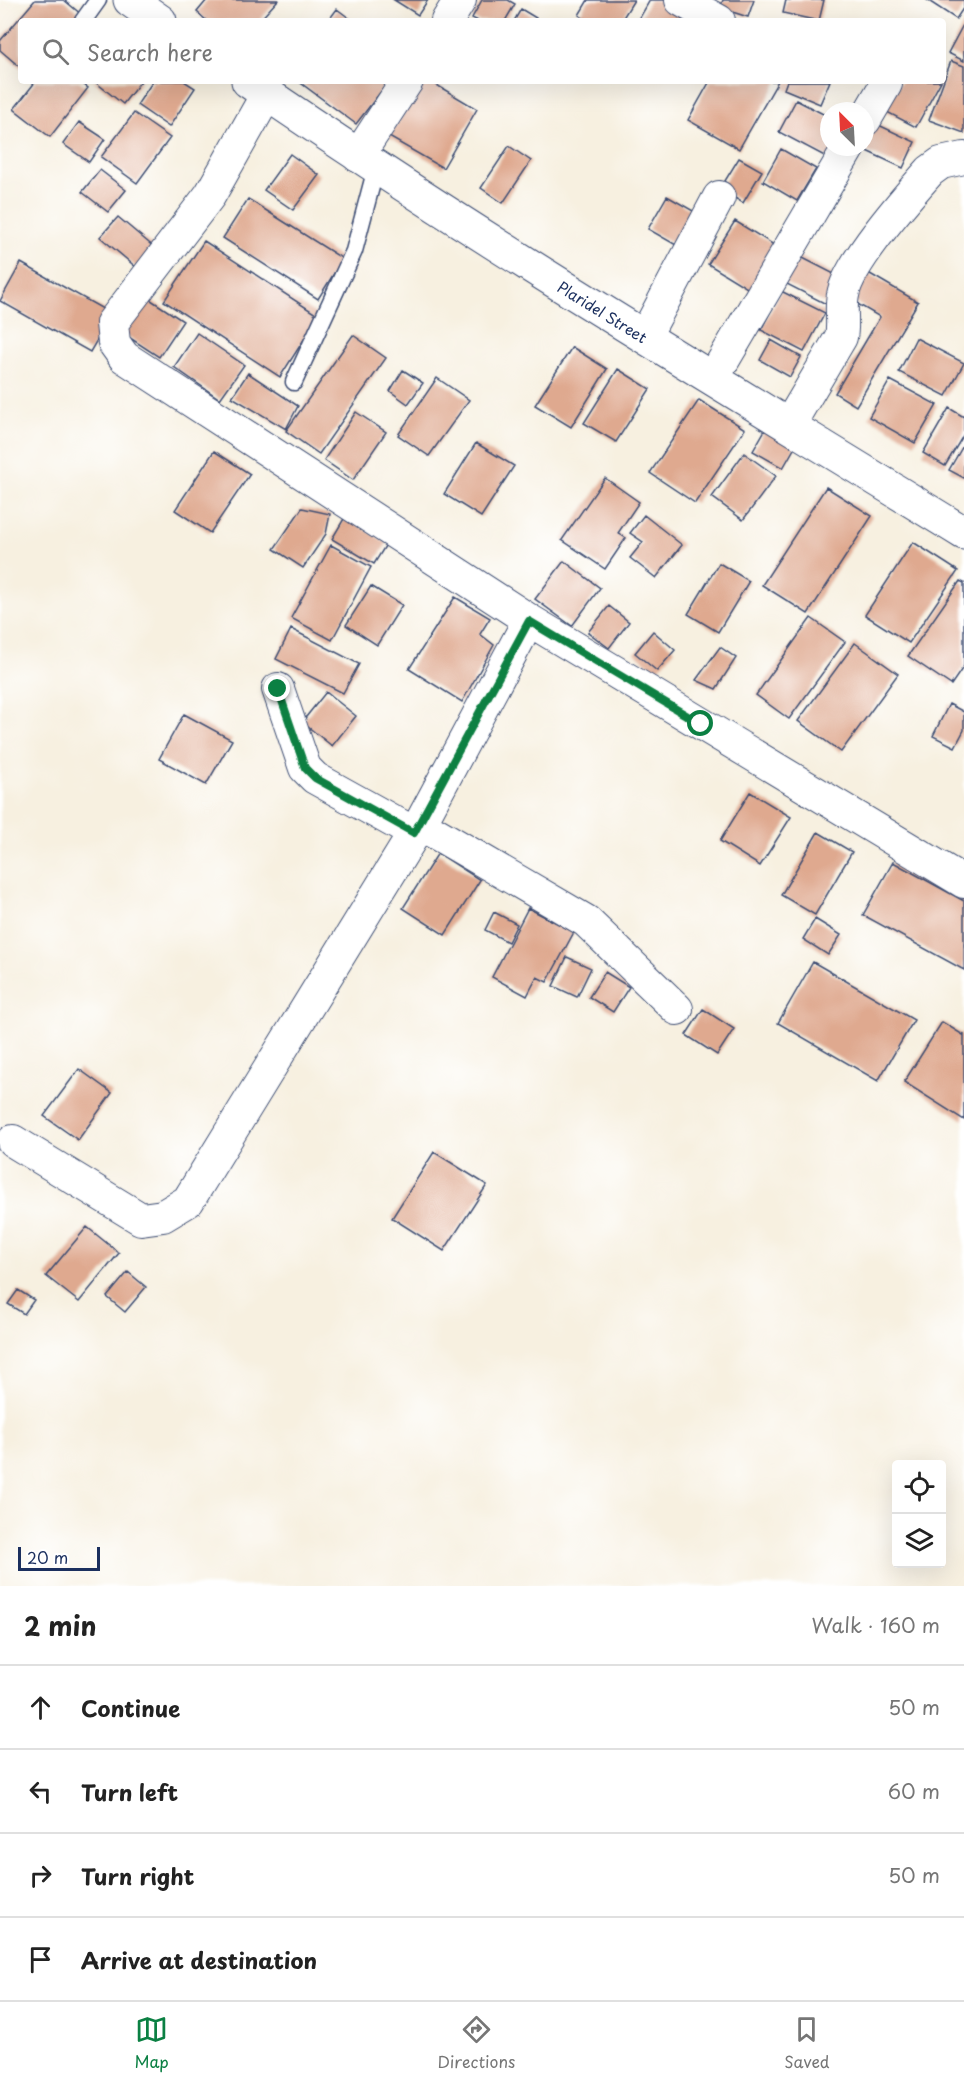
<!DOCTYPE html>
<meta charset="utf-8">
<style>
body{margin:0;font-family:"Playpen Sans",sans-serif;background:#f2f2f2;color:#222}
.controls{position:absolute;right:18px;bottom:18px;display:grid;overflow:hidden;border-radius:6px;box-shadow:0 6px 24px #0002}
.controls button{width:54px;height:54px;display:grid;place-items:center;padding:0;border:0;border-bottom:2px solid #e0e0e0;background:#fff;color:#222;font:30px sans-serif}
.compass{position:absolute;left:820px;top:102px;width:54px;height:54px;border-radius:50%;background:#fff;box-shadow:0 6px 24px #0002;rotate:336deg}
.scale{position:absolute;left:18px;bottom:15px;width:82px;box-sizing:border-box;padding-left:6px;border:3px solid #1b2f5e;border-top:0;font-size:16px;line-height:21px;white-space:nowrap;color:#1b2f5e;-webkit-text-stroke:4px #fff;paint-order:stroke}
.stop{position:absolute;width:18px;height:18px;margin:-14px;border:4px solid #0b8043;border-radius:50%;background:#fff}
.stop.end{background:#0b8043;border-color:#fff;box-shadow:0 2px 6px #0008}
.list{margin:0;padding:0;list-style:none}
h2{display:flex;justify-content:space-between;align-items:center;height:78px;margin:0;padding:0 24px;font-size:26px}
h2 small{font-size:20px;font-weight:400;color:#767676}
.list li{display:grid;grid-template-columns:39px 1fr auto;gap:18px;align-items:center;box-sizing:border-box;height:84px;padding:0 24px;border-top:2px solid #e0e0e0}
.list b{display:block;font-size:22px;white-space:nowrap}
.list em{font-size:20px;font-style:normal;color:#767676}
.icon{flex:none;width:33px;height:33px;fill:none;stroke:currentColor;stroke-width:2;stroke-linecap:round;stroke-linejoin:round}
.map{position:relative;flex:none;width:964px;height:1586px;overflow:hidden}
.search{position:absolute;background:#fff;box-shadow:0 6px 24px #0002;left:18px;right:18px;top:18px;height:66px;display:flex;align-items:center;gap:15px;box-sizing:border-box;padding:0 21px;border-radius:6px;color:#767676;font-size:22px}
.sheet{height:414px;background:#fff}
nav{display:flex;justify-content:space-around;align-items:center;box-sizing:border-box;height:84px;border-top:2px solid #e0e0e0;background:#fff;font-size:16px;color:#767676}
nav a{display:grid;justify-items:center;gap:3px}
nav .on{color:#0b8043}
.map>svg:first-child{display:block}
.building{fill:#dfa98f}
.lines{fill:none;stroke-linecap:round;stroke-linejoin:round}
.lane-casing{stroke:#3c4c72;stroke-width:19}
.street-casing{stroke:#3c4c72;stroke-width:34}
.secondary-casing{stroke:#3c4c72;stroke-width:35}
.lane{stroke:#fff;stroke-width:16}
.street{stroke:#fff;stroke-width:32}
.secondary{stroke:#fff;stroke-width:33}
.route{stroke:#0b8043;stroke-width:8}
.labels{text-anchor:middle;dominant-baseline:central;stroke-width:4.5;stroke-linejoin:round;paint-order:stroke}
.street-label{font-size:15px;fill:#1b2f5e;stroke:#fff}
</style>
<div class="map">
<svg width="964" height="1586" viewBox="0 0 964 1586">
<rect width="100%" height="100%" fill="#fff"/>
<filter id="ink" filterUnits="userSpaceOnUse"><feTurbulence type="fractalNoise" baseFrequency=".0167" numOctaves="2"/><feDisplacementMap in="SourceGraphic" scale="12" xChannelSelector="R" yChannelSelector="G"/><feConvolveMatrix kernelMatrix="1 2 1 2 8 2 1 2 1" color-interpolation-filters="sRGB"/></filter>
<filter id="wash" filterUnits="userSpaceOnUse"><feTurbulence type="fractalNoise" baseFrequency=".008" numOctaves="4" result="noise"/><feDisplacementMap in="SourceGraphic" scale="24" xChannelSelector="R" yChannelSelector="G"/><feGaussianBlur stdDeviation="1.35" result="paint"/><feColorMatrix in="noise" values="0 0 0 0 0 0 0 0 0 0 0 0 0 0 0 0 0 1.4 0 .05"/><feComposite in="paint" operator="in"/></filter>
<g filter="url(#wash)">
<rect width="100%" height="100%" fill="#f7f0e0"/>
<g id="blocks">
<path class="building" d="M35 0H64L82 15 76 21H21V68L0 50V41Z
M207 0H278L259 21H207L197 12Z
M394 0H428L418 15Z
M482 0H508L515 4 505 21H478L472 18Z
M588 0H634L621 21H588L579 15Z
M650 0H666L688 21H638Z
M723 0H754L748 17 720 8Z
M786 0H824L819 21 783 13Z
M927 0H964V7L956 19Z
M337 9 353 21H328Z
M521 9 536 18 534 21H514Z
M964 23V61L948 53Z
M951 61 964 66V133L929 120Z
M36 81H79L88 88 50 137 14 109Z
M94 81H141L123 104Z
M153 81H184L195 88 169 127 137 105Z
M298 81H389L356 124Z
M422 81H430L477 109 443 168 389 137Z
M710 81H778L739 149 688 120Z
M787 81H830L820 104 784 89Z
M901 81H941L916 127 885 111Z
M796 100 829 117V147H839L832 160 779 132Z
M134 113 170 138 137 183 101 157Z
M870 121 915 142 903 168 858 147H865V131Z
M79 122 105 139 89 162 63 144Z
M509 146 531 161 503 203 481 188Z
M781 149 816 169 797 201 763 181Z
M290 154 319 175 293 210 264 190Z
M739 158 762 171 743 203 720 189Z
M100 170 126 190 108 212 82 192Z
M667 196 702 216 683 249 648 229Z
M248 199 343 259 318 299 223 238Z
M118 217 155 248 137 268 100 237Z
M735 221 779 248 752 291 708 264Z
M204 241 319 316 280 377 164 301Z
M795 254 844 279 830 306 781 281Z
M21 263 112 314 90 352 0 301Z
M865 271 918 302 856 406 835 393 880 317 849 299Z
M781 291 825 313 804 352 761 330Z
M148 298 183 321 159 357 124 334Z
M197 333 244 365 220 399 174 367Z
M353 335 386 358 319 454 286 431Z
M916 338 964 363 946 396 899 372Z
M771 340 801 357 790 377 760 360Z
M572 347 607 369 571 427 535 405Z
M618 369 650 389 616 442 584 423Z
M403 370 423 383 408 404 390 391Z
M248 373 298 406 286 429 232 397Z
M437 378 469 400 429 456 398 435Z
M890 380 937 405 915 443 869 417Z
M699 400 745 429 695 503 650 473Z
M949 408 964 417V434L945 466 923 453Z
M356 412 386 432 353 480 324 460Z
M765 430 795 447 783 468 753 451Z
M476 443 514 466 481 517 444 494Z
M964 444V478L949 470Z
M214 451 250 474 210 533 175 510Z
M744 453 776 476 743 520 712 497Z
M605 478 639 502 618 533 626 538 605 569 562 540Z
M826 487 872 516 808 614 762 585Z
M302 508 330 514 326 534 303 568 274 549Z
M644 515 682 545 656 578 630 558 643 542 630 533Z
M345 517 387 543 374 564 332 539Z
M913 542 958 571 909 643 865 615Z
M331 545 371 567 332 640 291 618Z
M564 561 600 588 572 626 535 599Z
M719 563 749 581 718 632 688 614Z
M960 581 964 583V666L951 685 908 656Z
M371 586 402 605 377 645 346 625Z
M455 597 490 618 480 634 494 645 462 702 409 669Z
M609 606 629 622 609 648 588 632Z
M811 618 845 642 789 719 756 695Z
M291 629 359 664 343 693 276 659Z
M653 631 675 650 657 671 635 653Z
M855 643 898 674 841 752 798 721Z
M720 647 736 658 716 689 696 680Z
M326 692 356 716 332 746 302 722Z
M949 704 964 712V730L955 747 933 736Z
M184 714 232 740 206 785 159 759Z
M750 792 791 817 760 866 720 841Z
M818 832 852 852 815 915 781 895Z
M438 853 480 880 445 935 403 908Z
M893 862 964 901V970L863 915Z
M528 908 574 932 547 982 537 977 527 996 492 977Z
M494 912 517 924 508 942 485 930Z
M815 919 841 935 828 955 803 939Z
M567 957 591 968 577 997 553 986Z
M813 962 914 1020 878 1081 778 1023Z
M605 972 629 987 613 1012 589 997Z
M703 1009 734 1029 717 1055 686 1035Z
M942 1022 963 1035 964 1033V1120L904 1082Z
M79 1069 112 1093 78 1140 44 1116Z
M434 1152 487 1185 444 1251 392 1218Z
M87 1227 119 1253 79 1302 46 1276Z
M128 1272 146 1287 125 1312 107 1297Z
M18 1290 34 1300 24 1314 8 1304Z"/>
</g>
</g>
<g filter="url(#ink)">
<use href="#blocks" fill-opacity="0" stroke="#3c4c72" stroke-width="1.5"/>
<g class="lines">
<g class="lane-casing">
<path id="lane" d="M83 21 98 0
M294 382 354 251 376 168"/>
</g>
<g class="street-casing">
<path id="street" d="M681 0 719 21
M447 21 460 0
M267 94 210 195 112 323 114 343 124 357 529 620 964 882
M865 120 886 84
M358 156 407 81
M645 336 719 197
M713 378 849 147
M789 425 841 337C844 323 840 309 843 295 848 264 907 197 930 171L941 163 964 158
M529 620 420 824 586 921 677 1009
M278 689 305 768 315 778 414 833
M13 1141 141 1219 163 1216 188 1201 420 824"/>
</g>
<g class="secondary-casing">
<g id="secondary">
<path d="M130 0 160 21"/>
<path id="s1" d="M248 81C481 241 724 385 964 533"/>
</g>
</g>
<use href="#lane" class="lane"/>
<use href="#street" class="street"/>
<use href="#secondary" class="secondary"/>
</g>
</g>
<g class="lines" filter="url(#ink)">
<path class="route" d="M278 689 305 768 315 778 414 833 529 621 701 724"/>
</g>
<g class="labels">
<g class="street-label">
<text stroke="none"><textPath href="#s1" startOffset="423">Plaridel Street</textPath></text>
</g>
</g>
</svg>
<div class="controls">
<button><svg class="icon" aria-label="locate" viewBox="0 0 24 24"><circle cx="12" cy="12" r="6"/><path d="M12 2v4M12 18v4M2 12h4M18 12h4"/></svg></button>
<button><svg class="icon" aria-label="layers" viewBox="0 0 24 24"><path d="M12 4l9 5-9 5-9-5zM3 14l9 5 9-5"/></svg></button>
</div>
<svg class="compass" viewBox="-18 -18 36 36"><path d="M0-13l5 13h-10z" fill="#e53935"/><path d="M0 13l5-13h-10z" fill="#767676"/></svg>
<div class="scale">20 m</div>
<div class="stop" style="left:701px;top:724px"></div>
<div class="stop end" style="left:278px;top:689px"></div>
<div class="search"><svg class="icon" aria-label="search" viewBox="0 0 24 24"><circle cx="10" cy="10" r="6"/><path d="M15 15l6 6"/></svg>Search here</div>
</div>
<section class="sheet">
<h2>2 min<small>Walk · 160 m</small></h2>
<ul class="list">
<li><svg class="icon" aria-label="ahead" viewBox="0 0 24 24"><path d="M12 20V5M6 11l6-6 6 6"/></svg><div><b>Continue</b></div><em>50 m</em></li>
<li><svg class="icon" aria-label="left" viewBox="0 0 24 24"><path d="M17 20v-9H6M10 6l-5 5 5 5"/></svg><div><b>Turn left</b></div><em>60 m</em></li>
<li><svg class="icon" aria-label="right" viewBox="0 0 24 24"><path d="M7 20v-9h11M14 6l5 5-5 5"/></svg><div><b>Turn right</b></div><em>50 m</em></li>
<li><svg class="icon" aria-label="arrive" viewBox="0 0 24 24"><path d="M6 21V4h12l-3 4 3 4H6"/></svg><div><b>Arrive at destination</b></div></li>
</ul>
</section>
<nav>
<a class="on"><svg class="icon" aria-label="map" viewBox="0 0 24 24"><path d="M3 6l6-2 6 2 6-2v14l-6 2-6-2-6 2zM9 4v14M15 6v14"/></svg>Map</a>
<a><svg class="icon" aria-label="directions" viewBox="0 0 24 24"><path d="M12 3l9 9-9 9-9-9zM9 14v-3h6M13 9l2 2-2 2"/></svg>Directions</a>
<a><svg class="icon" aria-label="saved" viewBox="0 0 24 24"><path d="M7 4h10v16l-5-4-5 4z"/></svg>Saved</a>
</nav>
